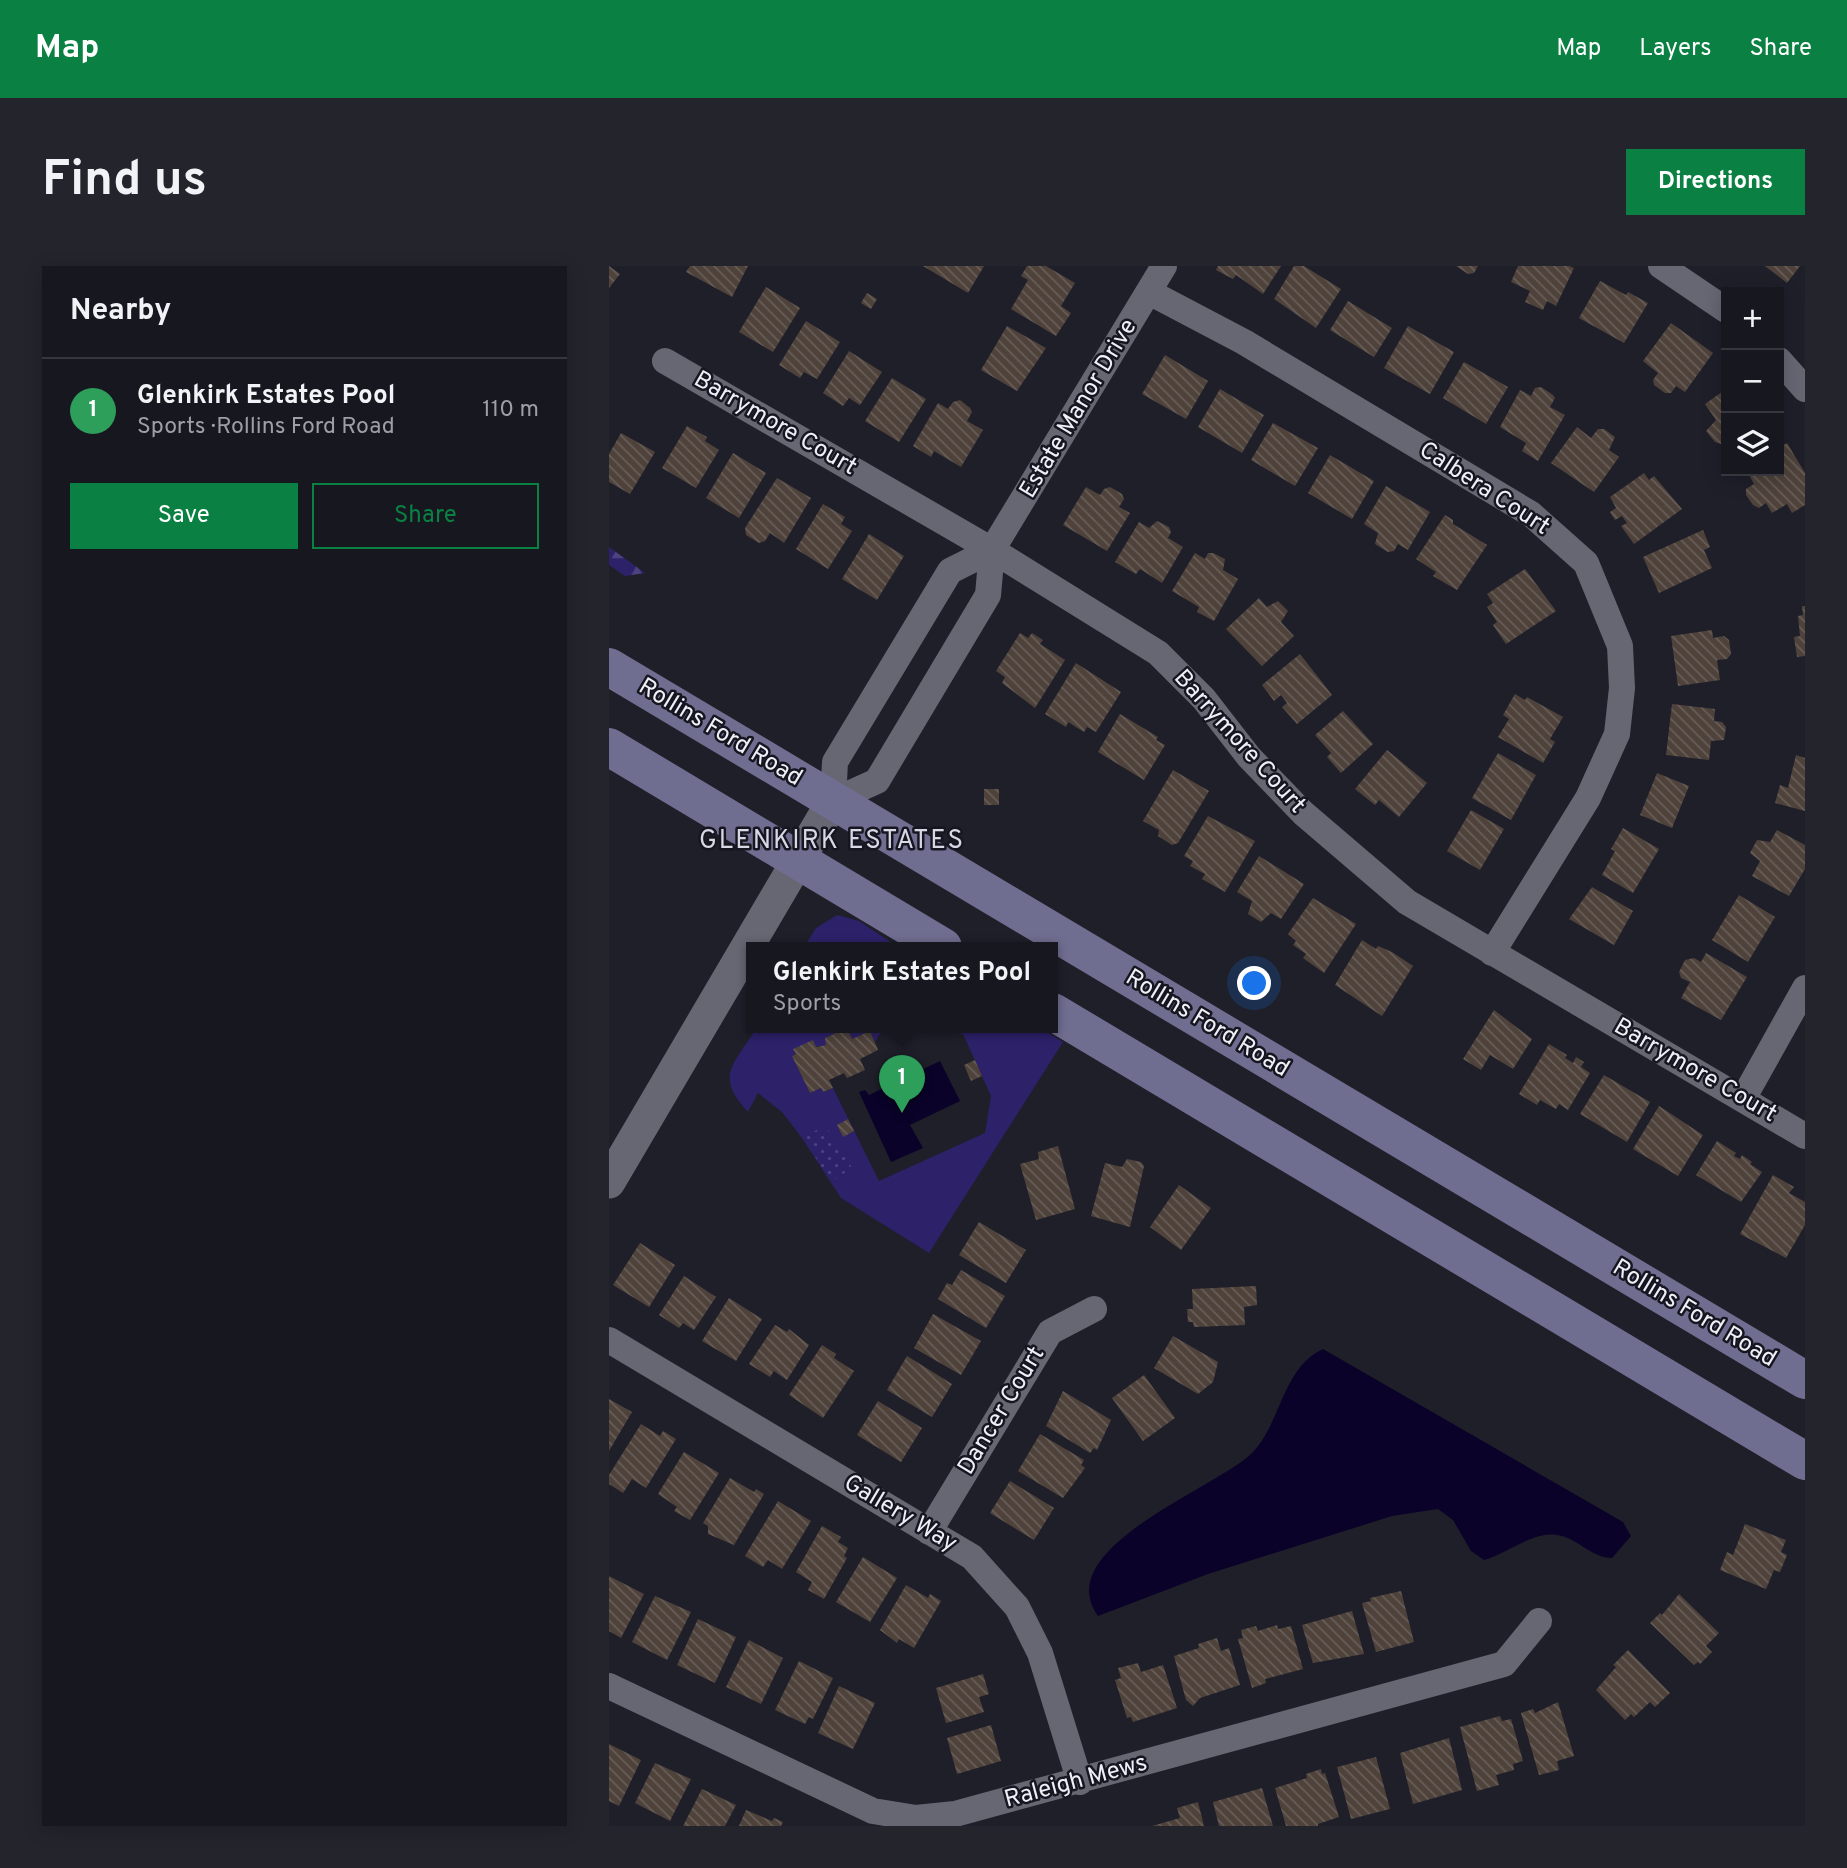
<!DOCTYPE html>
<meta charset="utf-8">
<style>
body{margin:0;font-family:Overpass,sans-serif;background:#24242d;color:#f1f3f6}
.controls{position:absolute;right:21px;top:21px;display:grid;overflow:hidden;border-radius:0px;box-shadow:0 4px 18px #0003}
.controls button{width:63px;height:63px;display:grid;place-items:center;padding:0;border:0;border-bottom:2px solid #36363e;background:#171720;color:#f1f3f6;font:35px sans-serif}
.you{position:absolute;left:646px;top:718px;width:24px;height:24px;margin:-18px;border:5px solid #fff;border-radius:50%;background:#1a73e8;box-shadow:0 0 0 10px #1a73e833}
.badge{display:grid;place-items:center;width:46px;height:46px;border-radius:50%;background:#0b8043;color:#fff;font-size:23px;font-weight:700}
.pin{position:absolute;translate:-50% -58px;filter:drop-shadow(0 2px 4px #0008)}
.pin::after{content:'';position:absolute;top:37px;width:24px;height:21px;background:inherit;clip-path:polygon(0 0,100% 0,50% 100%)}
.popup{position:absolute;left:137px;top:676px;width:312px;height:91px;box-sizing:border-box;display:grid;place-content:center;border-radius:0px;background:#171720;filter:drop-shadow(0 2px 5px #0005);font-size:23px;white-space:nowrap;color:#9e9fa5}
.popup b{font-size:26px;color:#f1f3f6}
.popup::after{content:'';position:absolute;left:50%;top:100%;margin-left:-14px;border:14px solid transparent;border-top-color:#171720}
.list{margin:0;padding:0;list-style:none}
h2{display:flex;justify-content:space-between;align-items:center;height:91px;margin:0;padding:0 28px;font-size:30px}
h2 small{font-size:23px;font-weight:400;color:#9e9fa5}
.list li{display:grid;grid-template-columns:46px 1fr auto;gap:21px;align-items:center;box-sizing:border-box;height:105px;padding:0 28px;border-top:2px solid #36363e}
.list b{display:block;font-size:26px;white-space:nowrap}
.list p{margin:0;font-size:23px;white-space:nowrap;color:#9e9fa5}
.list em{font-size:23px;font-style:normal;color:#9e9fa5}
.actions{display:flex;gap:14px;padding:21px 28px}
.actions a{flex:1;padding:16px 0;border:2px solid #0b8043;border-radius:0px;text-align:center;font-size:24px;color:#0b8043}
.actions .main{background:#0b8043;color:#fff}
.icon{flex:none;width:38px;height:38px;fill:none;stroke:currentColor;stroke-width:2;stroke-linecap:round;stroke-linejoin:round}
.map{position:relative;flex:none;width:1196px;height:1560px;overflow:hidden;border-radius:0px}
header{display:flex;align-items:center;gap:42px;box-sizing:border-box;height:98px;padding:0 35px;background:#0b8043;color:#fff}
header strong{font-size:33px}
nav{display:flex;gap:38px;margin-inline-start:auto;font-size:24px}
.intro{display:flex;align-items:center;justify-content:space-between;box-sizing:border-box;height:168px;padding:0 42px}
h1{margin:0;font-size:49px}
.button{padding:18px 32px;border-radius:0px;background:#0b8043;color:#fff;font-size:24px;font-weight:700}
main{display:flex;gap:42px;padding:0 42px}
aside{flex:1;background:#171720;border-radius:0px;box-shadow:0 4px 18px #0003}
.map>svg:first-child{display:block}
.grass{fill:#2d216a}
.forest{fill:url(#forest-firs)}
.park{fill:url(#park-dots)}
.water{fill:#0a0229}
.building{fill:url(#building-back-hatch)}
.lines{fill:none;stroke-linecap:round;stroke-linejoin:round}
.minor{stroke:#676774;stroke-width:26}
.tertiary{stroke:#676774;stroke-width:33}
.secondary{stroke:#6f6e90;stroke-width:38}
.labels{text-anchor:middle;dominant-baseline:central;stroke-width:5;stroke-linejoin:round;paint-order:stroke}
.street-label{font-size:24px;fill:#eff0f7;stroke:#161620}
.neighbourhood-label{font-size:26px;letter-spacing:2px;fill:#d7d7e6;stroke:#161620}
</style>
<header>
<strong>Map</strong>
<nav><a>Map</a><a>Layers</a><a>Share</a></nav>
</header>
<div class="intro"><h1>Find us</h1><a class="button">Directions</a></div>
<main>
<aside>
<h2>Nearby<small></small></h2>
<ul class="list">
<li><span class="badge" style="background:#2e9e5b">1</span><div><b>Glenkirk Estates Pool</b><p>Sports · Rollins Ford Road</p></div><em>110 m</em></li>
</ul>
<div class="actions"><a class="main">Save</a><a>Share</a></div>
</aside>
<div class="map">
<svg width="1196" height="1560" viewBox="0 0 1196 1560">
<defs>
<pattern id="forest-firs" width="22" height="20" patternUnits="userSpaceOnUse" patternTransform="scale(1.75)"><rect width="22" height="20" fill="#2d216a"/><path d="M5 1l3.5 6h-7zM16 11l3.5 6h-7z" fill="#4c4280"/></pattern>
<pattern id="park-dots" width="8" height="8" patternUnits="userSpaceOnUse" patternTransform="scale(1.75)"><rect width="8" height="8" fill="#2d216a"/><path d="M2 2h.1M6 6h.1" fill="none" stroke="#4c4280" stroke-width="1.8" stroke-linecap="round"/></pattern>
<pattern id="building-back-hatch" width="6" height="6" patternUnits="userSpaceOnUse" patternTransform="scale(1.75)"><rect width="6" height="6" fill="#4e423b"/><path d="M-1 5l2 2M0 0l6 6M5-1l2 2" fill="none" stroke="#685e58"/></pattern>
</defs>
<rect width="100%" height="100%" fill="#1f1f2a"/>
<path class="grass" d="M228 649 250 655 289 681H195L207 662Z
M148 761H275L266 776 261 765 243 773 238 762 217 772V779L185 784 187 788 183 790 201 827 212 822 215 826 224 822 270 915 376 867 382 830 354 768 342 766 339 761H429L454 776 320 987 232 932 193 872 173 846 149 827 139 846C104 809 126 798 148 761Z"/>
<path class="forest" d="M0 281 36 307 16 310 0 299Z"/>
<path class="park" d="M216 859 243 902 222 916 194 872Z"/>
<path class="water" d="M331 795 351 835 301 859 314 882 282 896 250 826 256 824 260 829Z
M714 1083 1014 1256 1022 1270 1003 1292C982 1292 969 1272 948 1269 924 1265 898 1288 875 1294L862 1285 844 1254 829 1243 783 1250 599 1308 489 1350C440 1282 608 1222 643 1187 673 1156 673 1102 714 1083Z"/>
<path class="building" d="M0 0 11 8 0 22Z
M81 0H139L123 31 77 6Z
M314 0H375L359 27Z
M418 0H437L466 17 452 40 462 47 447 70 402 43 419 14 412 10Z
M609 0H672L654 28 627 9 624 13 607 4Z
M685 0H695L732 23 707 62 665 33Z
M847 0H869L865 7 859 8Z
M909 0H960L965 2 947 40 938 35 934 44 916 36 921 25 902 16Z
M1156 0H1191L1178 17Z
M991 15 1017 29 1019 26 1039 37 1015 77 970 52Z
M157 21 191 42 164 86 130 66Z
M258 27 268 33 262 43 252 37Z
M739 35 783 62 765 91 721 64Z
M197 55 231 76 208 113 195 106 191 112 170 99Z
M1062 57 1104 87 1076 126 1067 120 1062 127H1056L1045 119 1044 114 1049 107 1034 95Z
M398 60 437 82 408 125 372 104Z
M799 60 845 86 821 128 775 102Z
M240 85 273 106 251 139 240 132 234 140 214 127Z
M556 89 599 115 577 153 533 128Z
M855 96 899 121 877 158 834 132Z
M283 112 317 133 290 176 256 155Z
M932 121 944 129 946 132 941 141 956 149 929 195 913 185 917 177 891 161 911 124 922 130 926 122Z
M611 123 655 149 633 187 589 161Z
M1117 123V175L1112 178 1106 176 1097 165 1107 154 1096 138Z
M351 134 361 142 363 146 358 155 374 164 352 201 325 185 322 191 304 180 329 137 339 143 344 136Z
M664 157 709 182 686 220 642 194Z
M78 160 98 171 96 175 110 184 87 222 53 202Z
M968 161 982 172 989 163H995L1006 171 1000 184 1010 191 985 226 942 197Z
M12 167 46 186 21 228 0 216V188Z
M1178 177 1196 207V239L1183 247 1178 238 1163 247 1157 237 1150 242 1144 239 1137 229V223L1145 218 1138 205H1170V182Z
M124 187 157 207 130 252 97 232Z
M721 189 765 215 743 253 699 227Z
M1035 207 1040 214 1045 210 1073 243 1025 278 1012 260 1018 257 1013 250 1006 254 1001 246 1007 242 1001 231Z
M168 212 202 232 175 277 161 267 156 275 150 277 137 269 136 262Z
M777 220 821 246 799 284 789 278 785 285 779 286 766 278 769 267 755 258Z
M477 221 491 229 495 223 501 221 513 228 515 233 510 241 521 247 498 285 454 259Z
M214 238 236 251 232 258 243 265 219 303 187 283Z
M836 249 844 254V258L878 279 848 324 824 310 827 306 807 293Z
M548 255 560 261 562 266 559 272 574 281 553 317 531 303 527 308 506 296 530 256 540 262Z
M1094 264 1101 281 1095 284 1103 302 1050 327 1034 291Z
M260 268 295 290 268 334 233 313Z
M586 287 596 293 599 287H604L616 293 614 304 629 313 605 355 588 346 590 341 563 325Z
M916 303 947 345 897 378 884 359 888 356 878 341 884 337 878 328Z
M650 332 658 341 669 335 679 345 672 356 685 370 653 400 617 363Z
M1193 340H1196V390L1188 391 1185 371 1191 370 1189 350 1194 349Z
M1103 364 1104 372 1115 370 1120 374 1122 388 1118 393 1108 394 1111 414 1069 420 1062 370Z
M411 367 419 372 423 367 434 374 431 378 456 394 426 442 393 417 396 411 387 405Z
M691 388 723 429 688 458 673 441 678 437 672 429 665 435 653 419Z
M467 397 512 426 487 466 478 461 475 466 459 456 457 461 436 448Z
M906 428 916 434 918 431 954 451 941 473 946 476 934 497 889 471 900 453 894 449Z
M1063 438 1106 443 1105 455 1113 456 1117 461 1115 474 1102 475 1100 494 1057 489Z
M734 445 764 478 732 507 718 491 722 487 706 469Z
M511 448 549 471 547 474 556 479 535 514 489 486Z
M778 484 818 517 790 551 770 534 766 539 746 523Z
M889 487 927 509 902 554 863 532Z
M1187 489 1196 492V545L1166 537 1171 519 1179 522Z
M564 504 600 525 569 577 563 579 549 570 550 564 534 555Z
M1048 507 1080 520 1063 562 1031 549Z
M375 523H390V539H375Z
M862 544 895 563 871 604 838 585Z
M599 550 646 575 616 626 593 613 596 608 581 600 584 595 575 590Z
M1014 562 1050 583 1024 627 993 609 1006 585 1002 583Z
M1168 564 1196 579V603L1180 630 1143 610 1151 595 1141 587 1148 574 1161 576Z
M650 590 695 618 672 653 662 647 652 656 639 648 643 635 628 626Z
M983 621 1024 645 1005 679 960 653Z
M1130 629 1166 651 1139 696 1103 674Z
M704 632 747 658 715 707 694 692 697 688 684 679 687 675 679 668Z
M753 674 767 683 769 680 783 686 804 700 773 750 726 719Z
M1097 687 1138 711 1112 754 1072 732 1081 716 1072 712 1070 706 1076 694 1085 692 1092 696Z
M885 744 923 773 904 803 881 789 872 804 854 793Z
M238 762 243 773 261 765 269 784 251 793 256 804 238 812 235 807 220 814 224 822 214 826 212 822 201 827 183 790 187 788 184 783 204 774 207 781 217 779 216 772Z
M940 778 958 789 956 792 964 797 967 791 975 796 972 801 981 807 959 844 950 838 947 843 931 834 928 839 910 828Z
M366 794 373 810 362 815 355 799Z
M995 809 1041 836 1018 876 971 848Z
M1050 840 1094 869 1069 910 1024 883Z
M239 853 245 865 234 871 228 859Z
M1108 875 1127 887 1125 890 1131 893 1133 889 1143 896 1141 898 1153 906 1132 936 1087 909Z
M449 880 466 943 427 954 411 898 430 893 429 886Z
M518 893 532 896 535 900 521 961 482 950 496 897 513 901Z
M1164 909 1185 921 1180 927 1196 936V959L1177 992 1131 968Z
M570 919 602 942 572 984 541 961Z
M370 956 417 984 397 1017 350 989Z
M31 977 66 999 40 1041 4 1019Z
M352 1004 396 1030 377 1062 329 1033 338 1017 343 1019Z
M75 1010 107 1031 85 1064 74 1057 70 1062 50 1049Z
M647 1020 648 1039 635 1041 636 1059 585 1061 584 1056H579L578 1043H584L583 1023Z
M120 1032 153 1053 127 1095 93 1075Z
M324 1048 372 1075 352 1109 305 1082Z
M166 1059 178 1066 180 1063 200 1079 178 1114 165 1105 161 1111 140 1098Z
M564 1070 609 1096 604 1116 589 1128 545 1102Z
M213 1079 227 1088 225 1092 245 1105 214 1152 180 1129Z
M298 1090 343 1118 323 1151 278 1124Z
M535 1109 566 1152 534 1175 503 1132Z
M454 1125 502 1154 488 1184 485 1182 481 1187 437 1160Z
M0 1133 23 1146 0 1185Z
M269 1135 313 1162 292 1196 248 1169Z
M32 1158 51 1170 54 1165 67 1173 37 1222 23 1213 14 1227 0 1218V1209Z
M431 1168 475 1194 472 1199 476 1202 454 1232 409 1205Z
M75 1186 110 1207 81 1254 65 1245 68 1241 49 1228Z
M121 1212 145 1226 147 1223 155 1228 125 1279 99 1268V1260L94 1257Z
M401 1215 445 1242 425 1274 381 1247Z
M169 1235 202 1255 173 1303 159 1294 154 1301 136 1290Z
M1136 1258 1177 1274 1172 1286 1178 1289 1171 1306 1165 1304 1157 1323 1111 1304 1118 1286 1124 1289Z
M213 1260 232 1271 229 1276 239 1282 235 1290 238 1292 215 1333 199 1324 203 1316 187 1306Z
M254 1291 288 1312 261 1356 227 1336Z
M0 1310 35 1328 12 1372 0 1365Z
M297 1319 319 1332 321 1328 332 1335 305 1382 290 1373 288 1377 271 1364Z
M792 1325 805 1376 767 1386 753 1337 762 1335 761 1332Z
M1070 1328 1110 1367 1097 1380 1103 1386 1091 1398 1089 1396 1085 1399 1041 1357 1051 1347 1053 1349Z
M46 1330 82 1346 58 1394 23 1376Z
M743 1345 755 1388 704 1397 693 1359Z
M89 1353 127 1371 106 1417 68 1399Z
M668 1359 669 1363 682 1360 694 1403 656 1413 657 1417 643 1422 629 1373 634 1372 632 1364 647 1360 649 1365Z
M608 1372 612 1385 620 1382 631 1419 591 1432 584 1440 577 1434 565 1390 590 1382 589 1378Z
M140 1374 174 1392 152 1438 117 1421Z
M1019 1384 1061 1427 1046 1441 1041 1436 1025 1451 1022 1448 1016 1454 987 1424 1007 1401 1004 1399Z
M190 1395 224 1412 204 1453 200 1451 196 1458 166 1444Z
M529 1397 532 1406 554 1399 568 1442 524 1456 522 1451 518 1452 506 1414 512 1412 509 1402Z
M374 1408 380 1428 370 1431 375 1446 337 1457 327 1422Z
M230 1420 266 1437 244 1483 209 1467Z
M949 1436 965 1490 948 1495 950 1504 930 1509 912 1447 924 1443 926 1447Z
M891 1450 893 1455 902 1453 914 1495 904 1498 905 1504 887 1509 890 1519 868 1525 851 1461Z
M382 1459 392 1495 348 1508 338 1472Z
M840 1472 853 1524 804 1538 791 1487Z
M0 1478 32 1494 10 1540 0 1535Z
M767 1491 781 1543 742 1553 728 1501Z
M46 1497 82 1513 61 1555 26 1537Z
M712 1503 713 1508 716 1507 730 1551 709 1558V1560H677L666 1522 698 1512 697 1508Z
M653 1522 664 1560H610L604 1536Z
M93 1523 127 1539 116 1560H74Z
M589 1536 595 1560H543L571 1552 568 1542Z
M137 1544 163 1555 165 1552 174 1556 172 1560H130Z"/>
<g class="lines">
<path class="minor" d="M1052 0 1117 44
M540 26 635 76 922 248 977 297 1011 380 1013 422 1008 468 979 532 883 687
M1170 94 1196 123
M56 95 383 284 549 387 595 433 640 491 694 547 798 636 1196 870
M383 284 341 305 226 496 224 535 268 515 379 329 383 284 555 0
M1134 833 1196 722
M0 1074 363 1291 408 1341 431 1387 471 1516
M320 1266 441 1066 485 1043
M0 1420 264 1545 307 1552 346 1548 895 1398 930 1355"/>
<path class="tertiary" d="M0 916 224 535"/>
<path class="secondary" d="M0 401 1196 1114
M0 481 334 681
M444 746 1196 1195"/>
</g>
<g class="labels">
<g class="street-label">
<text transform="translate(470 143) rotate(-59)">Estate Manor Drive</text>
<text transform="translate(166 158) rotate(30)">Barrymore Court</text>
<text transform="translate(875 223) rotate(33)">Calbera Court</text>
<text transform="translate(111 467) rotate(31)">Rollins Ford Road</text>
<text transform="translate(630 476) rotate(48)">Barrymore Court</text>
<text transform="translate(598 758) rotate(31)">Rollins Ford Road</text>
<text transform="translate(1086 805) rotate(30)">Barrymore Court</text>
<text transform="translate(1085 1048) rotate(31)">Rollins Ford Road</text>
<text transform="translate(393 1145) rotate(-59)">Dancer Court</text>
<text transform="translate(291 1248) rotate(31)">Gallery Way</text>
<text transform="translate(467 1516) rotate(-15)">Raleigh Mews</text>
</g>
<g class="neighbourhood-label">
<text x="223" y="575">GLENKIRK ESTATES</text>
</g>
</g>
</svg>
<div class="controls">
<button>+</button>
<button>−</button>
<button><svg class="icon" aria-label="layers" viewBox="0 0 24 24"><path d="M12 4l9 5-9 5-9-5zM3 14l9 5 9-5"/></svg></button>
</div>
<div class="you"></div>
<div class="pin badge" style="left:293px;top:847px;background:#2e9e5b">1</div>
<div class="popup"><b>Glenkirk Estates Pool</b>Sports</div>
</div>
</main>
